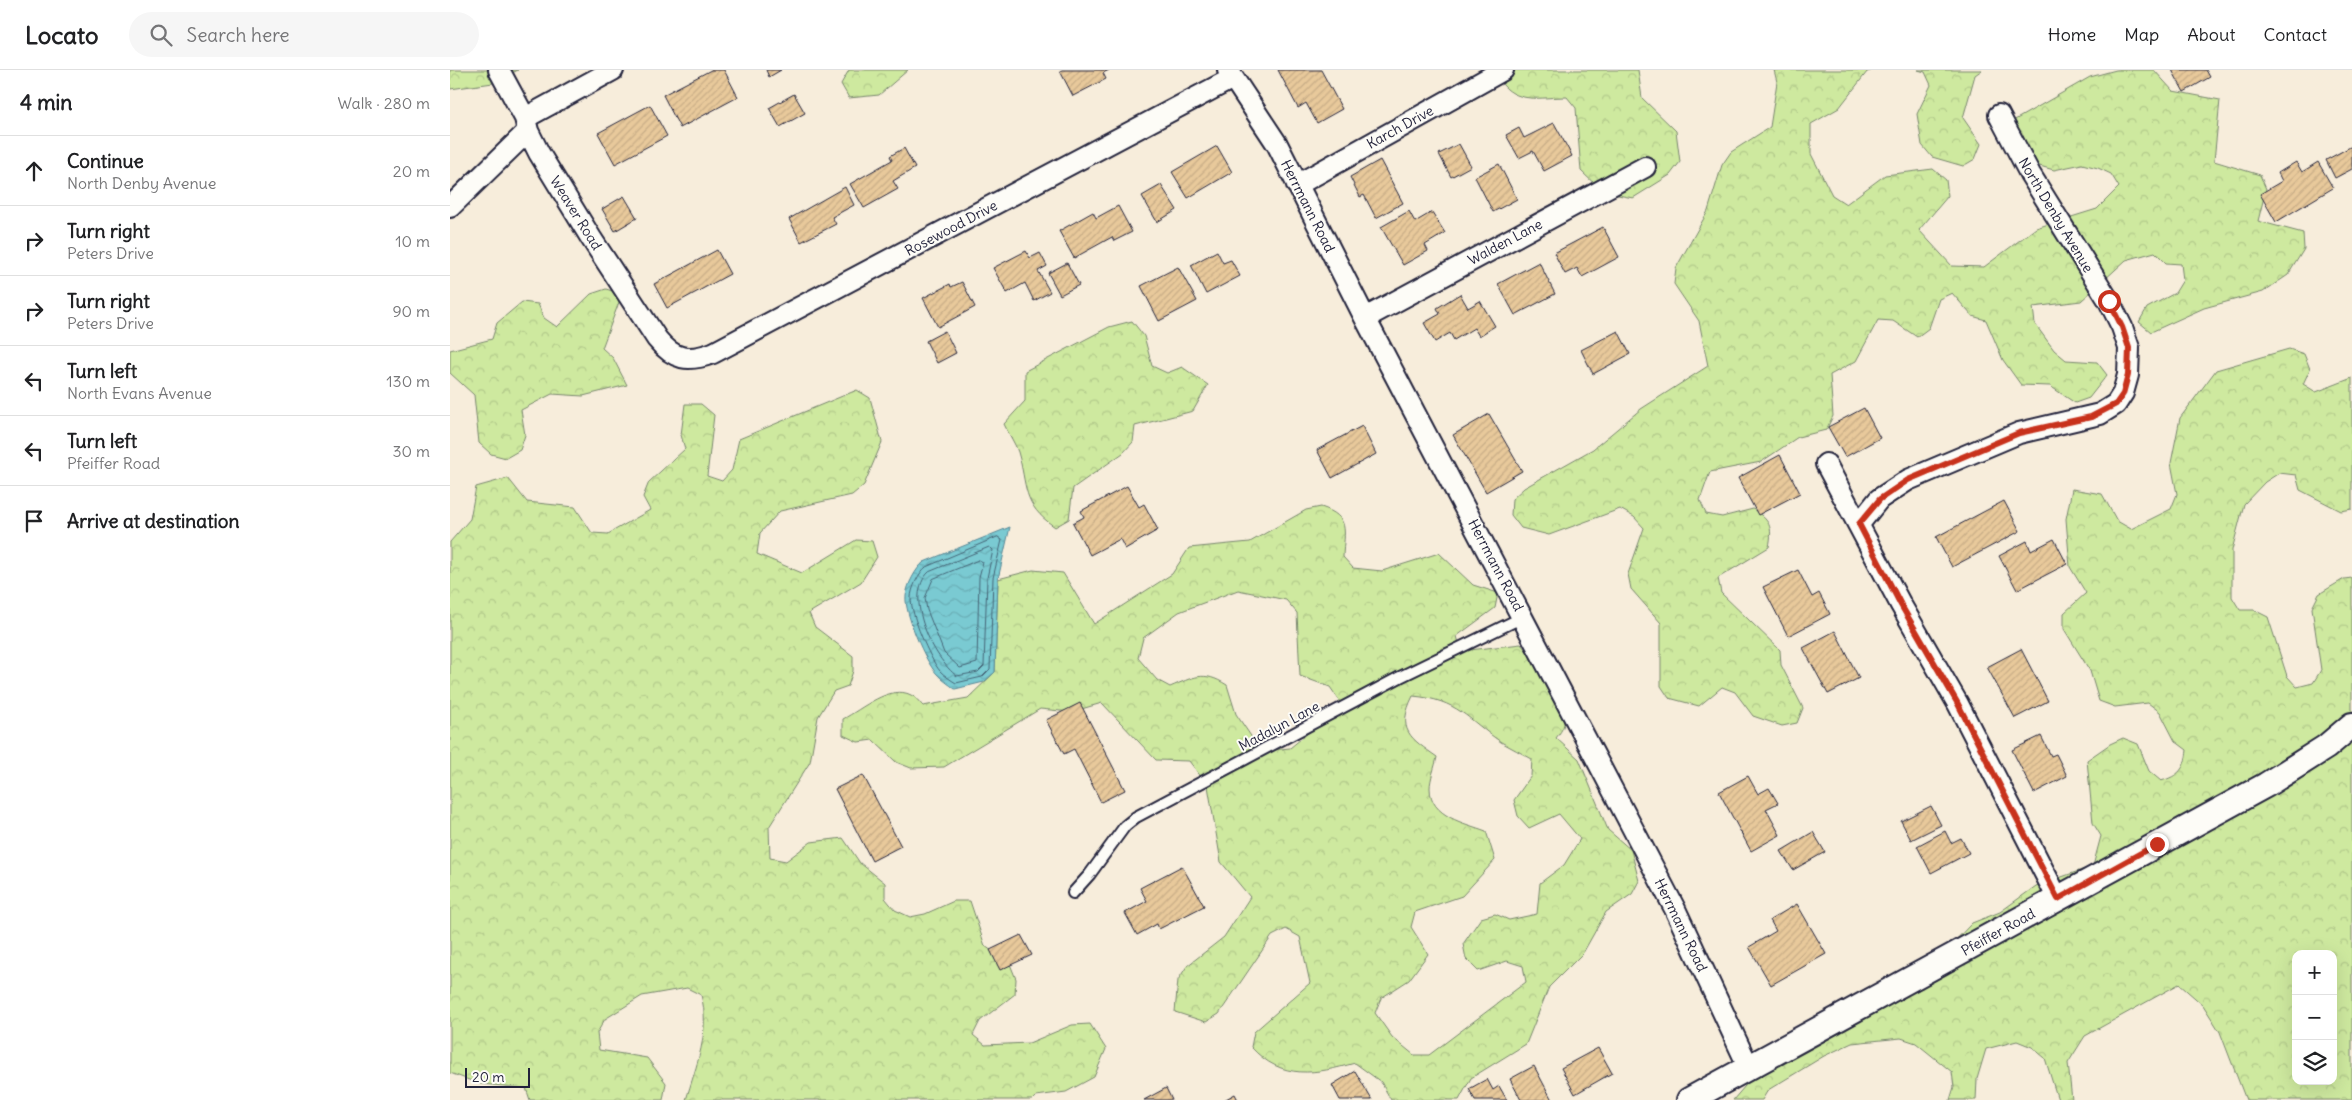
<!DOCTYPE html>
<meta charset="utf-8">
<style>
body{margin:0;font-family:Delius,sans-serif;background:#f6f6f6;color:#202124}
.controls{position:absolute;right:15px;bottom:15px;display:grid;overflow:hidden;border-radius:10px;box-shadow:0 5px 20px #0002}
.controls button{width:45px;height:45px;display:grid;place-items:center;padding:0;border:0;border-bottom:1px solid #e0e0e0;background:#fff;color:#202124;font:25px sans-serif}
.scale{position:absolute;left:15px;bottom:12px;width:65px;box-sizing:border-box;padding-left:5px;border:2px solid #22223b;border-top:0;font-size:14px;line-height:18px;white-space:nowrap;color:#22223b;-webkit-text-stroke:4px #fdfcf7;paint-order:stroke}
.stop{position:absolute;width:15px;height:15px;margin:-11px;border:4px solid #c8321e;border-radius:50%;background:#fff}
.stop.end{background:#c8321e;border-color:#fff;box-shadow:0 1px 5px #0008}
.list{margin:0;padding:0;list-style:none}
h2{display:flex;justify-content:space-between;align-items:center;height:65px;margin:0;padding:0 20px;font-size:21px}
h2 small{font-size:16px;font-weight:400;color:#757577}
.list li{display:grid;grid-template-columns:32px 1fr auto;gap:15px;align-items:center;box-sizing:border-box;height:70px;padding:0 20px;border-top:1px solid #e0e0e0}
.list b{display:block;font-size:19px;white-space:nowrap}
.list p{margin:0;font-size:16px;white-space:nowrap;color:#757577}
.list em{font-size:16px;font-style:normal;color:#757577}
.icon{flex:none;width:28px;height:28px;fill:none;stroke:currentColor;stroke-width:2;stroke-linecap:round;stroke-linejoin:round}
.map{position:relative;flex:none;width:1902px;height:1030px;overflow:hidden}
header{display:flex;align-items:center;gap:30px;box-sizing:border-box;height:70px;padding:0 25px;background:#fff;border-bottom:1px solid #e0e0e0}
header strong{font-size:24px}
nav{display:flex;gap:28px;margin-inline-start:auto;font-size:18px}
.search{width:350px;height:45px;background:#f6f6f6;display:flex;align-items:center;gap:12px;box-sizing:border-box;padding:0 18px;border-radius:28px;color:#757577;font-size:19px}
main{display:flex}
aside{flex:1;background:#fff}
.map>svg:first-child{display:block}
.forest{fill:url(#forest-crowns);stroke:#78866d;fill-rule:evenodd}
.water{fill:url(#water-waves);stroke:#578796}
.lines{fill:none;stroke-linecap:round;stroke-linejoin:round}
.shore{stroke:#456577;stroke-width:1}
.building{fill:url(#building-hatch);stroke:#22223b}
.service-casing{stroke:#22223b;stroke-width:14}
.minor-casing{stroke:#22223b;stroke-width:24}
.tertiary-casing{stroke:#22223b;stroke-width:28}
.service{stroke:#fdfcf7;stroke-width:10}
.minor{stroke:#fdfcf7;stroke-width:20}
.tertiary{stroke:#fdfcf7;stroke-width:24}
.route{stroke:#c8321e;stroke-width:6}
.labels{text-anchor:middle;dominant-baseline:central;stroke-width:4;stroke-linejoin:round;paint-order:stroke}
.street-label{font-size:14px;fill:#22223b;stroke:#fdfcf7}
</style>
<header>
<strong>Locato</strong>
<div class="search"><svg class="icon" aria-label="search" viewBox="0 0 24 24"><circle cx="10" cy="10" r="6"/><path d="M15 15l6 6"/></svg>Search here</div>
<nav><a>Home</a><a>Map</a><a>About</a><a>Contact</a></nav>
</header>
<main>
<aside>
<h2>4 min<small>Walk · 280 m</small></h2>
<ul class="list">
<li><svg class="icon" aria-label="ahead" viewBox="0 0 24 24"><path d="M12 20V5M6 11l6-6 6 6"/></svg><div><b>Continue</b><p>North Denby Avenue</p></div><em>20 m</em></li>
<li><svg class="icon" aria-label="right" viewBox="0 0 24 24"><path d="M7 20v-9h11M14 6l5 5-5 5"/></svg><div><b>Turn right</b><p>Peters Drive</p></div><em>10 m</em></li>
<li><svg class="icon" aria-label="right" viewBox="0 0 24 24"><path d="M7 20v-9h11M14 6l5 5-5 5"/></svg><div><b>Turn right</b><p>Peters Drive</p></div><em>90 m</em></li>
<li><svg class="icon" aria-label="left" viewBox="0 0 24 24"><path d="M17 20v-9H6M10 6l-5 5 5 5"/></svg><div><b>Turn left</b><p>North Evans Avenue</p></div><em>130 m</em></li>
<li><svg class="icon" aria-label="left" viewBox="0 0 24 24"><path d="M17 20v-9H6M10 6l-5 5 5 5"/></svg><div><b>Turn left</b><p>Pfeiffer Road</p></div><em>30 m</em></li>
<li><svg class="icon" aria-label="arrive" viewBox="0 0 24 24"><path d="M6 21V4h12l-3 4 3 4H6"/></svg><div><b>Arrive at destination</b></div></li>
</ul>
</aside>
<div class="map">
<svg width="1902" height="1030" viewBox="0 0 1902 1030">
<defs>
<pattern id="forest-crowns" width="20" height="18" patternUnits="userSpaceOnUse" patternTransform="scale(1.25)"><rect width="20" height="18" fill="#cee99f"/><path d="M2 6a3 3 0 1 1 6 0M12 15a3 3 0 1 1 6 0" fill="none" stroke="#b1c88a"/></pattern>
<pattern id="water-waves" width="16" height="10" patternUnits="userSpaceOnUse" patternTransform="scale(1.25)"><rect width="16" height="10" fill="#7acad2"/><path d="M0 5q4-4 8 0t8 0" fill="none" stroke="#69adb5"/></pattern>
<pattern id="building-hatch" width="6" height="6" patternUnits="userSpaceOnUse" patternTransform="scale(1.25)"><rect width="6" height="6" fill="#e8c99b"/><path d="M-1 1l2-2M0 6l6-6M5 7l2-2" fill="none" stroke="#c7ac86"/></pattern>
</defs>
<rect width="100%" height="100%" fill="#f7eddb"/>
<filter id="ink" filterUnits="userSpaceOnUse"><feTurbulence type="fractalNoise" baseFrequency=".02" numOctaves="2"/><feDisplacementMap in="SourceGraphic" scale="10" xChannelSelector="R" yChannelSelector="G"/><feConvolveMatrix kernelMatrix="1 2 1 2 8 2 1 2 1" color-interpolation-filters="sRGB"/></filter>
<g filter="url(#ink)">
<path class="forest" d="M0 0H68L43 13 0 19Z
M399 0H458L429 25 399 28 391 14Z
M1051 0H1188L1192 28 1226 61 1230 92 1220 105 1183 128 1153 122 1131 101 1126 38 1117 27C1090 27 1066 35 1049 10Z
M1324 0H1423L1417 2 1389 38 1361 54V84L1382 125 1396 134 1435 105 1483 99 1496 110 1498 126 1469 160 1502 196 1534 197 1586 158 1647 139 1669 117 1661 104 1648 98 1632 94 1604 100 1575 92 1556 55 1640 7 1666 0H1704L1723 21 1770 30 1764 91 1810 105 1816 119 1808 151 1853 163 1854 179 1838 205 1813 222 1754 238 1701 262 1689 252 1697 238 1725 223 1733 210 1731 194 1716 193 1705 182 1676 190 1631 231 1583 237 1585 254 1604 280 1616 290 1647 292 1657 305 1639 328 1625 333 1600 316 1571 315 1553 290 1536 250 1522 246 1502 223 1489 229 1479 258 1467 267 1443 251 1428 250 1406 291 1380 305 1383 346 1376 360 1348 367 1311 392 1260 402 1250 430 1256 444 1272 447 1303 439C1320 451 1323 456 1319 477L1268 508 1271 523 1330 580 1331 595 1353 638 1347 653 1332 656 1303 646 1285 622 1272 617 1249 636 1219 628 1211 616V553L1181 519 1178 504 1194 458 1184 447 1170 439 1099 465 1071 458 1061 445 1062 429 1074 418 1143 379 1191 339 1258 296 1249 251 1224 214 1226 198 1258 141 1272 95 1281 82 1320 57 1327 12Z
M1468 0H1532L1525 5 1513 48 1531 74 1525 89 1513 96 1482 87 1472 75 1467 44 1481 15 1475 2Z
M156 219 172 224 152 278 163 288 177 315 133 326 102 324 71 340 75 365 70 380 56 388 41 384 29 373 24 325 0 303V280L42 269 47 253 72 232 88 234 94 248 107 257 141 224Z
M682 251 694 266 702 296 717 303 732 297 758 315 743 341 685 356 683 372 673 383 623 418 619 449 605 457C571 434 578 416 568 382 565 373 558 363 554 354L575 331V301L659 257Z
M1839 279 1854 284 1860 299 1853 314 1866 322 1902 308V439L1891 441 1850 420 1846 405 1829 403 1815 412 1794 434 1782 480V527L1790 540H1804L1818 547 1837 606 1847 617 1863 613 1871 600 1862 538 1869 524 1894 509 1902 508V645L1886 673H1902V1030H1796L1770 962 1753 935 1729 914 1635 966 1618 993 1622 1030H1608L1595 988 1582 977 1567 971 1536 979 1527 1009 1526 1030H1500L1504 1017 1502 1002 1466 973 1451 968 1402 973 1374 986 1318 1020 1312 1030H1283L1301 1009 1459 919 1522 853 1550 842 1586 816 1643 796 1651 766 1643 753 1637 690 1660 674 1673 668 1688 674 1699 701 1711 711C1729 706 1735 699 1737 680L1725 671 1710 642 1698 633 1665 637 1649 631 1640 601 1614 559V543L1636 523 1620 497 1616 449 1622 419 1652 424 1667 451 1681 459 1721 439 1727 424 1721 393 1730 348 1766 300ZM1846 884H1883V1011H1846Z
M407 320 420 328 432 372 414 415 402 425 330 441 310 463 307 484 352 503 406 470 422 471 427 487 411 512 359 543 365 557 403 586V601L398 616 384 621 368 647 360 692 319 757 320 788 336 791 361 772 393 768 410 793 435 813V828L445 840 460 847 475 844 504 831H520L535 876 560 894 566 909 565 924 530 951 523 965 535 975 579 973 622 955 640 954 656 979 644 1007 616 1022 586 1026 582 1030H236C246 996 261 961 251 925L237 918 192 926 155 949 147 963 149 980 197 988 216 1013 213 1030H80L76 1018 30 1014 0 1003V472L20 449 26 417 58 408 77 432 125 437 142 463 158 464 200 440 193 427 199 412 235 379 231 365 235 334H251L264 345 257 406 272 411 282 400 289 369Z
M871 437C901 447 894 460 893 487L903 498 932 501 989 483 1023 515 1048 523 1045 538 1007 566 1011 581 1071 574C1084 590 1117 634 1114 654 1113 659 1109 664 1106 668L1129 689 1158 760 1181 780 1189 811 1182 824 1156 842 1133 883 1099 917 1076 974 1021 1008 1009 1030H941L931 1012 905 993C866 1004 832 1011 801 977L804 962 860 913 850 867 836 859 822 866 769 944 756 952 725 942 728 910 737 896 774 867 800 827 771 792 758 716 739 691 706 690 652 633 621 642 590 639 494 697 461 698 446 692 423 670 408 672 393 665V649C412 639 440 614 461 625 466 627 469 632 473 636L518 628 545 602 548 509 583 500 613 503 644 554 722 504 739 478 800 472 856 440ZM788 520 836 530 847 543 850 606 880 617 889 630 888 645 863 659 840 678 811 681 786 644 777 615C753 600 744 607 720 617L707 610 688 588 693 568 729 542ZM963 626C1008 630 1017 649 1051 672 1061 678 1072 683 1082 689L1081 706 1064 730 1068 746 1079 758 1109 744 1130 769 1114 795 1090 813 1087 844 1059 850 1045 844 1031 848 1013 874 1016 889 1028 901 1057 891 1073 896 1076 912 979 985H964L942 967 925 943 931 928 959 910 978 884 961 857 965 842 1012 826 1045 790 1036 761C1015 753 980 747 980 718 980 709 985 697 987 687 960 668 946 660 963 626Z"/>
<path class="water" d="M560 457 548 509 545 602 534 612 505 619C499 614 492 610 487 604 475 592 454 542 456 526 457 515 466 498 474 492Z"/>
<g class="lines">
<path class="shore" d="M548 467 552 470 543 508 540 599 532 607 506 613C501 610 495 606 490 601 479 588 461 545 461 528 461 519 469 502 476 497Z
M540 477 543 480 537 508 534 596 528 602 507 606C484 590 452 526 479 502Z
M529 490 533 492 529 507 527 593 510 598 494 583 477 540 475 528 483 509Z"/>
</g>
<path class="building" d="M261 0H274L288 27 230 58 213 25Z
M316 0H331L319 7Z
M612 0H659L653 3 656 9 623 26 610 1Z
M828 0H871L892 39 867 53 856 33 848 38Z
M1722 0H1756L1760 7 1734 22Z
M344 24 355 43 330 57 319 38Z
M200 35 217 66 165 94 148 63Z
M1104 53 1122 86 1094 101 1083 81 1069 88 1056 65 1069 58 1074 68Z
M1009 74 1021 96 1001 107 989 84Z
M767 76 782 102 738 128 722 102Z
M1902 76V99L1885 108 1876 90Z
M454 78 465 98 443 111 448 119 414 138 400 114 442 90 440 86Z
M930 90 953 133 926 148 914 125 910 127 900 107Z
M1846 92 1852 102 1868 92 1883 118 1826 152 1810 124 1832 111 1828 103Z
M1049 94 1067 129 1043 142 1025 107Z
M711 115 727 140 707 152 692 126Z
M395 117 404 135 382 147 386 154 351 172 339 149Z
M174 126 187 148 165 161 152 139Z
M668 136 682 162 664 171 662 167 624 188 609 161 643 142 646 148Z
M959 141 965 152 982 142 995 163 975 175 978 181 953 195 931 157Z
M1153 157 1169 187 1132 207 1127 198 1115 204 1104 183Z
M267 180 280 204 217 238 204 214Z
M576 181 580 188 590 183 597 196 588 201 600 222 584 231 575 213 557 223 543 198Z
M767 181 773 193 781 190 790 206 756 224 741 195Z
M1089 192 1105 224 1065 245 1048 214Z
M617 193 629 215 610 225 598 203Z
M728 197 747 231 709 251 691 216Z
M512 212 525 237 488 257 473 228 500 214 501 217Z
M1010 224 1018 238 1030 231 1045 256 1029 266 1024 258 1004 270 1000 263 985 272 974 253 990 244 987 238Z
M495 261 506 283 487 293 476 271Z
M1168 261 1180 284 1143 304 1131 280Z
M1414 338 1430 368 1395 387 1378 357Z
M1039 344 1072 401 1036 422 1003 365Z
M912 356 926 384 882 408 867 380Z
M1330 385 1350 423 1308 445 1288 408Z
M677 416 689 437 694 434 708 460 675 479 670 469 640 485 623 453 634 447 631 441Z
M1554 431 1570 461 1502 497 1486 467Z
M1604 469 1617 494 1567 520 1549 486 1577 471 1581 481Z
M1348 500 1362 527 1369 523 1380 544 1338 566 1313 517Z
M1385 561 1409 608 1378 624 1353 578Z
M1571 579 1598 631 1565 648 1537 597Z
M630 633 675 720 651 732 624 679 614 684 596 650Z
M1591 666 1601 686 1606 684 1617 706 1584 723 1562 680Z
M413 705 451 776 422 791 385 719Z
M1298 706 1308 724 1319 718 1328 733 1316 739 1330 765 1301 781 1269 722Z
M1481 736 1491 755 1461 770 1451 751Z
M1495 761 1501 773 1511 768 1519 783 1481 803 1467 776Z
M1363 762 1375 782 1343 800 1331 781Z
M732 796 754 836 709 859 707 854 687 865 675 843 697 831 690 818Z
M1347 834 1376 884 1321 915 1299 877 1326 861 1320 850Z
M571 865 582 885 550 900 540 880Z
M1148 978 1162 1003 1125 1024 1111 998Z
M1084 996 1102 1030H1071L1060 1009Z
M905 1001 922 1030H890L882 1015Z
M1037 1009 1043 1020 1049 1016 1057 1030H1025L1019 1019Z
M716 1018 722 1030H694Z
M785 1024 788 1030H774Z"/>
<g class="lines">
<g class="service-casing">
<path id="service" d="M623 823 640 804 675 756 686 747 950 607 1073 547"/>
</g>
<g class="minor-casing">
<path id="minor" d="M49 0 75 48 78 61 89 83 141 168 207 269C224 290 238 292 263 283L783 8
M778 0 827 74 915 248 1225 839 1299 998
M75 48 163 0
M847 115 1053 0
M0 137 78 61
M915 248 1195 97
M1376 394 1451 535 1508 634 1608 829
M1409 454 1429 429 1458 410 1569 363 1650 344 1666 334 1673 323 1678 305 1679 278 1672 257 1659 231 1580 104 1549 45"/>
</g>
<g class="tertiary-casing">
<path id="tertiary" d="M1239 1030 1816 715 1876 677 1902 655"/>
</g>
<use href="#service" class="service"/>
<use href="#minor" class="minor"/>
<use href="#tertiary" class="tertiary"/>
</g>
</g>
<g class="lines" filter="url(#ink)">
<path class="route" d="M1659 231 1672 257 1679 278 1678 305 1673 324 1666 334 1641 347 1569 363 1458 410 1430 429 1409 454 1451 535 1508 634 1608 829 1707 774"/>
</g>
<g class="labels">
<g class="street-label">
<text transform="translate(950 57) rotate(-29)">Karch Drive</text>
<text transform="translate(858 136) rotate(63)">Herrmann Road</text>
<text transform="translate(126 143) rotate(58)">Weaver Road</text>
<text transform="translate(1606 145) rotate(59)">North Denby Avenue</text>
<text transform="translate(501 158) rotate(-28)">Rosewood Drive</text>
<text transform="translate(1055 172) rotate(-28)">Walden Lane</text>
<text transform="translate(1046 495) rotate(62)">Herrmann Road</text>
<text transform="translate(829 656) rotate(-28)">Madalyn Lane</text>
<text transform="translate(1231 855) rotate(64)">Herrmann Road</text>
<text transform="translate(1548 862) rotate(-29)">Pfeiffer Road</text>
</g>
</g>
</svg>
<div class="controls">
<button>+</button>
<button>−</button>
<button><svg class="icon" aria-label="layers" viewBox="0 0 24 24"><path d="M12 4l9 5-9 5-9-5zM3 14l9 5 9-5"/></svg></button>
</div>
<div class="scale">20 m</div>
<div class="stop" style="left:1659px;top:231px"></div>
<div class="stop end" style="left:1707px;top:774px"></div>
</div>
</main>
